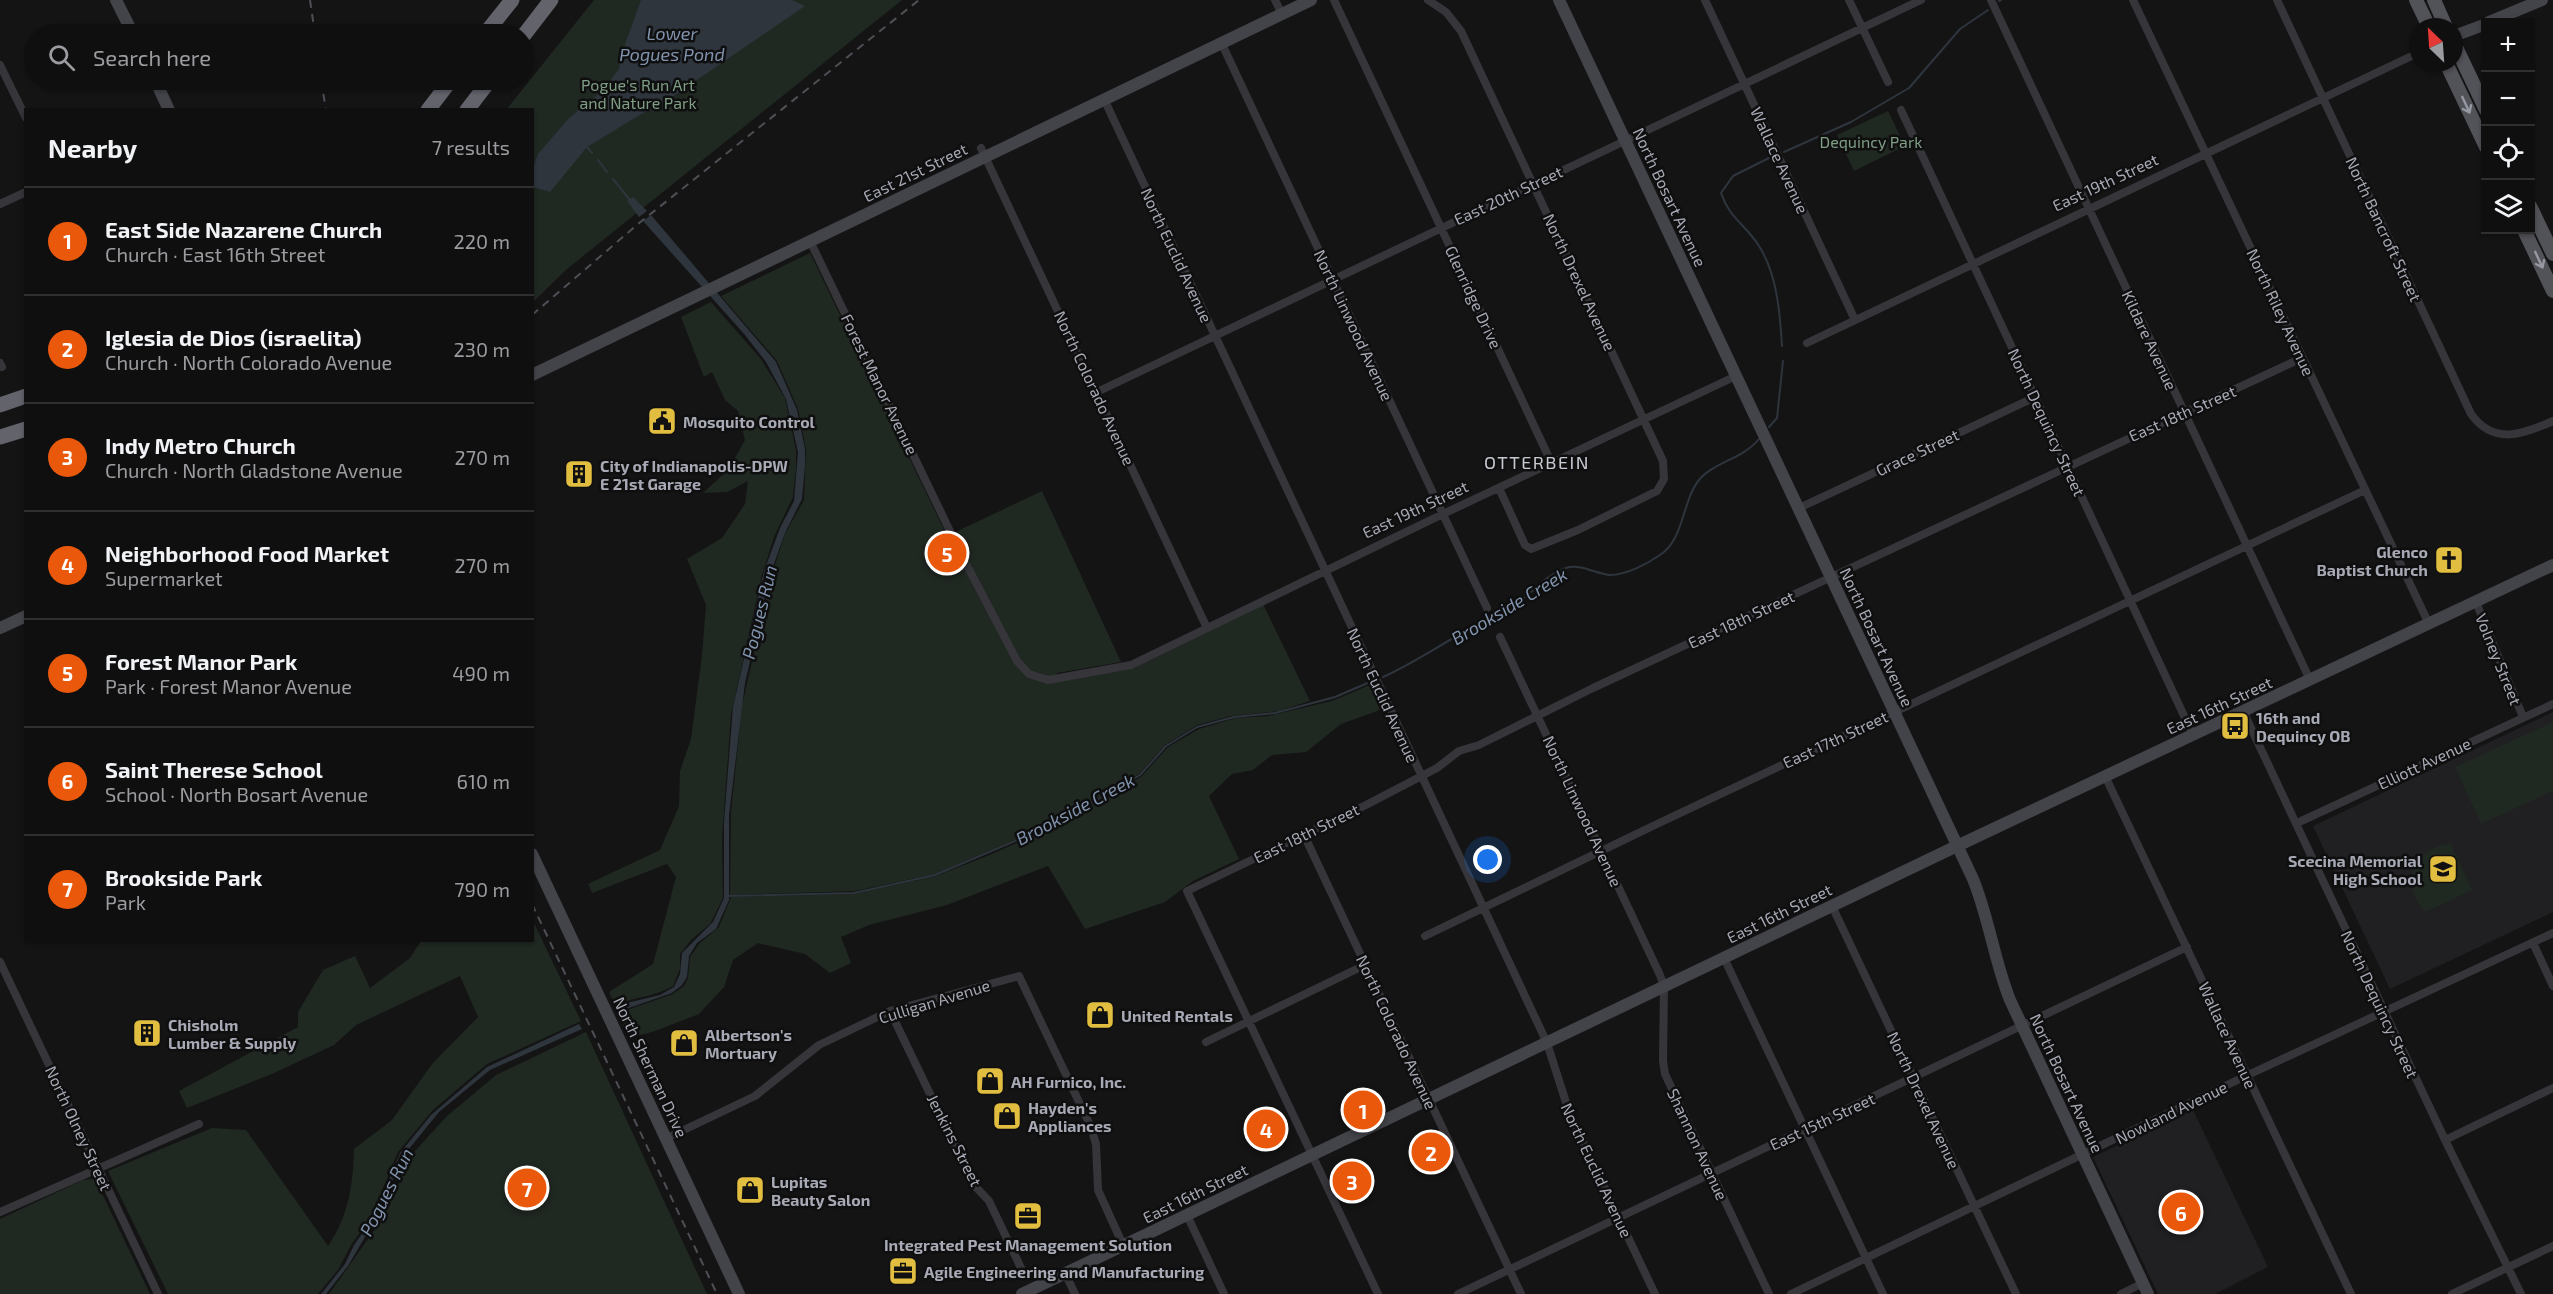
<!DOCTYPE html>
<meta charset="utf-8">
<style>
body{margin:0;font-family:"Exo 2",sans-serif;background:#1d1d1e;color:#f1f3f6}
.controls{position:absolute;right:18px;top:18px;display:grid;overflow:hidden;border-radius:0px;box-shadow:0 2px 4px #0004}
.controls button{width:54px;height:54px;display:grid;place-items:center;padding:0;border:0;border-bottom:2px solid #2f2f30;background:#0f0f10;color:#f1f3f6;font:30px sans-serif}
.compass{position:absolute;left:2409px;top:18px;width:54px;height:54px;border-radius:50%;background:#0f0f10;box-shadow:0 2px 4px #0004;rotate:335deg}
.you{position:absolute;left:1488px;top:860px;width:21px;height:21px;margin:-15px;border:4px solid #fff;border-radius:50%;background:#1a73e8;box-shadow:0 0 0 9px #1a73e833}
.badge{display:grid;place-items:center;width:39px;height:39px;border-radius:50%;background:#ea580c;color:#fff;font-size:20px;font-weight:700}
.pin{position:absolute;translate:-50% -50%;border:3px solid #fff;box-shadow:0 2px 6px #0006}
.list{margin:0;padding:0;list-style:none}
h2{display:flex;justify-content:space-between;align-items:center;height:78px;margin:0;padding:0 24px;font-size:26px}
h2 small{font-size:20px;font-weight:400;color:#9b9c9f}
.list li{display:grid;grid-template-columns:39px 1fr auto;gap:18px;align-items:center;box-sizing:border-box;height:108px;padding:0 24px;border-top:2px solid #2f2f30}
.list b{display:block;font-size:22px;white-space:nowrap}
.list p{margin:0;font-size:20px;white-space:nowrap;color:#9b9c9f}
.list em{font-size:20px;font-style:normal;color:#9b9c9f}
.icon{flex:none;width:33px;height:33px;fill:none;stroke:currentColor;stroke-width:2;stroke-linecap:round;stroke-linejoin:round}
.map{position:relative;flex:none;width:2553px;height:1294px;overflow:hidden}
.search{position:absolute;background:#0f0f10;box-shadow:0 2px 4px #0004;left:24px;top:24px;width:510px;height:66px;display:flex;align-items:center;gap:15px;box-sizing:border-box;padding:0 21px;border-radius:33px;color:#9b9c9f;font-size:22px}
.panel{position:absolute;background:#0f0f10;box-shadow:0 2px 4px #0004;left:24px;top:108px;width:510px;height:834px;border-radius:0px}
.map>svg:first-child{display:block}
.built{fill:#202022}
.green{fill:#202822}
.water{fill:#2e353d}
.lines{fill:none;stroke-linecap:round;stroke-linejoin:round}
.stream{stroke:#2e353d;stroke-width:2}
.street{stroke:#35353a;stroke-width:8}
.secondary{stroke:#43444a;stroke-width:12}
.primary{stroke:#525259;stroke-width:14}
.highway{stroke:#62636b;stroke-width:15}
.rail{stroke:#4e4f55;stroke-width:2;stroke-dasharray:8 6;stroke-linecap:butt}
.oneway{stroke:#9698a2}
.labels{text-anchor:middle;dominant-baseline:central;stroke-width:5;stroke-linejoin:round;paint-order:stroke}
.park-label{font-size:16px;fill:#7f9e85;stroke:#0f0f10}
.street-label{font-size:16px;fill:#a7a9b4;stroke:#0f0f10}
.poi-label{font-size:16px;font-weight:bold;fill:#a7a9b4;stroke:#0f0f10;text-anchor:start}
.water-label{font-size:18px;font-style:italic;fill:#8193ad;stroke:#0f0f10}
.neighbourhood-label{font-size:18px;letter-spacing:1.5px;fill:#c7c9d1;stroke:#0f0f10}
</style>
<div class="map">
<svg width="2553" height="1294" viewBox="0 0 2553 1294">
<rect width="100%" height="100%" fill="#141415"/>
<path class="built" d="M2553 712V912L2390 989 2313 826Z
M2193 1110 2268 1267 2215 1294H2158L2093 1157Z"/>
<path class="green" d="M594 0H902L567 269 533 302 532 110H506Z
M1888 111 1905 146 1854 171 1837 135Z
M810 253 947 536 1042 491 1121 662 1057 673 1055 680 1126 670 1263 604 1310 701 1279 711 1231 716 1197 725 1165 745 1139 774 1054 823 935 874 855 891 730 895 731 812 742 706 771 577 785 534 804 500 806 449 798 409 777 361 721 296Z
M711 302 761 359 785 398 796 450V468L793 497 774 537 762 575 731 715 722 839 723 898 710 924 691 940 680 954V969L673 986C654 997 634 997 615 1005L609 992 653 964 676 877 667 864 592 893 588 884 660 850 679 806 680 771 691 739 702 655 706 605 687 559 722 538 745 504 748 481 727 492 703 493 729 469 745 440 738 411 725 400 712 372 704 377 681 317Z
M1370 685 1380 710 1341 724 1306 752 1272 755 1253 770 1232 774 1209 796 1239 859 1193 881 1165 902 1085 929 1048 866 947 905 869 925 841 937 851 963 830 973 805 954 758 943 733 960 724 987 699 1014 655 1031 629 1038 618 1013 673 994 684 986 688 978 690 957 700 943 719 927 731 897 854 894 936 876 992 854 1056 825 1141 777 1168 747 1199 729 1236 718 1268 716 1332 701Z
M2553 722V791L2481 824 2455 767Z
M2451 844 2472 890 2426 912C2398 884 2413 847 2451 844Z
M533 921 581 1021 487 1064 433 1110 398 1152 371 1217 351 1245 338 1270 318 1294H168L108 1171 212 1128 246 1130 328 1246C349 1215 353 1185 354 1149L392 1120 432 1064 478 1017 460 976 356 1025 334 1045 274 1073 187 1108 179 1091 298 1027V1012L323 970 355 956 370 988 410 958 421 941 532 940Z
M586 1032 707 1294H329L378 1225 415 1151 447 1116 496 1075Z
M93 1179 97 1183 150 1294H0V1219L83 1180Z"/>
<path class="water" d="M641 0H792L805 6 653 110 643 113 587 147 550 192 533 187V168L538 154 568 119 603 90 619 69 623 50Z
M633 197 647 211 639 217 627 201Z
M651 215 776 362 797 410 805 449V466L802 499 785 533 770 575 745 683 729 815V900L716 929 697 943 689 956 687 977 682 985 672 993 626 1009 623 1004 660 995 674 987 680 974 682 953 713 922 724 898V822L733 707 764 571 780 528 794 501 798 452 786 399 766 362 745 335 643 221Z
M579 1024 582 1029 490 1070 439 1112 404 1155 372 1225 348 1266 326 1294H321L345 1264 354 1245 374 1217 400 1153 431 1115 487 1067Z"/>
<g class="lines">
<path class="stream" d="M1999 1 2001 0
M587 147 592 153
M1784 152 1851 122 1909 88 1960 29 1988 10
M1771 157 1733 176 1721 193C1729 218 1746 225 1759 246 1777 274 1780 313 1782 346
M598 160 607 172
M613 179 630 200
M1769 427 1777 418 1783 361
M1383 677C1412 664 1438 646 1466 631 1481 624 1496 617 1511 608 1530 596 1543 576 1566 568 1580 563 1596 574 1610 575 1626 575 1647 564 1660 555 1684 540 1682 501 1699 480 1712 463 1743 459 1759 439
M727 896 854 893 935 875 1055 824 1140 775 1166 746 1197 727 1234 717 1275 713 1335 697 1370 682"/>
<path class="street" d="M1275 0 1282 14
M1334 0 1552 464
M1428 0 1446 12 1461 31 1663 461 1664 479 1657 491 1578 530 1531 549 1525 545 1499 488
M1705 0 1855 320
M1849 0 1888 82
M1991 0 2310 680
M2133 0 2429 624
M2277 0 2471 414C2494 446 2524 434 2553 421
M1221 42 1487 608
M0 65 26 118
M1104 99 1547 1043 1570 1115 1655 1294
M1901 110 2193 735
M981 148 1207 628
M0 204 26 192
M810 241 961 554 1017 661 1029 674 1048 680 1131 665 1443 514 1736 376
M1807 343 2418 53
M0 363 2 367
M1097 392 1921 0
M1799 508 2035 397
M2476 602 2523 717
M1500 637 1660 975 1664 986 1663 1061 1665 1074 1769 1294
M2243 711 2445 1140 2521 1294
M2105 776 2351 1294
M2297 823 2553 704
M1304 835 1521 1294
M1832 906 2016 1294
M1425 936 1657 824 2365 490
M2533 943 2553 986
M1724 958 1883 1294
M0 962 158 1294
M890 1011 974 1185 989 1201 1021 1268
M1206 1042 1365 965
M667 1138 755 1096 819 1045 890 1011 1019 976 1091 1127 1096 1144 1098 1190 1123 1245
M2445 1140 2553 1088
M0 1212 199 1124
M1187 1215 1224 1294
M1065 1273 1075 1294
M1378 1294 1187 891 1366 805 1437 768 1459 751 1479 745 1593 688 2302 358
M1458 1294 2187 947
M1791 1294 2248 1075 2553 933
M2121 1294 2143 1283
M2452 1294 2553 1246"/>
<path class="secondary" d="M116 0 133 34
M1559 0 1973 879C1989 918 1994 960 2010 1000L2148 1294
M2489 22 2542 0
M2454 36 2486 24
M155 80 169 110
M532 375 1311 0
M0 628 26 616
M532 854 739 1294
M1022 1294 1957 846 2553 565"/>
<path class="primary" d="M2416 0 2429 27
M2434 0 2446 27
M2454 43 2486 110
M2446 63 2486 147
M2530 206 2553 254
M2524 230 2553 291"/>
<path class="highway" d="M485 34 512 0
M524 35 551 0
M428 110 451 80
M467 110 490 80
M0 405 26 396
M0 437 26 429"/>
<path class="rail" d="M310 0 315 34
M321 80 326 110
M532 315 638 224 919 0
M532 904 717 1294"/>
</g>
<defs><path id="oneway-shaft" d="M-6 0H5M1.5-3L5.5 0L1.5 3" fill="none" stroke-width="1.6" stroke-linecap="round" stroke-linejoin="round" transform="scale(1.5)"/></defs>
<g class="oneway">
<use href="#oneway-shaft" transform="translate(2466 105) rotate(65)"/>
<use href="#oneway-shaft" transform="translate(2539 260) rotate(65)"/>
</g>
<defs>
<g id="civic-square" transform="scale(1.5)"><rect x="-9" y="-9" width="18" height="18" rx="4" fill="#e1be40" stroke="#0f0f10"/><path d="M-.6-6.5H3V-4.5H.6V-3L4-1V1h2V6H-6V1h2V-1L-.6-3ZM-1.2 2.5V6h2.4V2.5Z" fill="#111"/></g>
<g id="building-square" transform="scale(1.5)"><rect x="-9" y="-9" width="18" height="18" rx="4" fill="#e1be40" stroke="#0f0f10"/><path d="M-4-6H4V6H1V3H-1V6H-4ZM-2.5-4.3h1.7v1.8h-1.7ZM.8-4.3h1.7v1.8H.8ZM-2.5-1h1.7V.8h-1.7ZM.8-1h1.7V.8H.8Z" fill="#111"/></g>
<g id="church-square" transform="scale(1.5)"><rect x="-9" y="-9" width="18" height="18" rx="4" fill="#e1be40" stroke="#0f0f10"/><path d="M-1.2-6h2.4v3.5h3.3v2.4h-3.3V6h-2.4V-.1h-3.3v-2.4h3.3Z" fill="#111"/></g>
<g id="bus-square" transform="scale(1.5)"><rect x="-9" y="-9" width="18" height="18" rx="4" fill="#e1be40" stroke="#0f0f10"/><path d="M-5-6H5V4H4V6H2V4H-2V6H-4V4H-5ZM-3.5-4V0h7V-4ZM-3.5 1.2v1.5H-2V1.2ZM2 1.2v1.5H3.5V1.2Z" fill="#111"/></g>
<g id="school-square" transform="scale(1.5)"><rect x="-9" y="-9" width="18" height="18" rx="4" fill="#e1be40" stroke="#0f0f10"/><path d="M0-5L7-2L0 1L-7-2ZM-4 1L0 2.5L4 1V4Q0 6-4 4Z" fill="#111"/></g>
<g id="shop-square" transform="scale(1.5)"><rect x="-9" y="-9" width="18" height="18" rx="4" fill="#e1be40" stroke="#0f0f10"/><path d="M-5-2.5h2.3a2.7 3.5 0 0 1 5.4 0H5L5.5 6h-11ZM-1.5-2.5h3a1.5 2.3 0 0 0-3 0Z" fill="#111"/></g>
<g id="office-square" transform="scale(1.5)"><rect x="-9" y="-9" width="18" height="18" rx="4" fill="#e1be40" stroke="#0f0f10"/><path d="M-6-3h4V-5.5h4V-3h4V5H-6ZM-1-4.5V-3h2v-1.5ZM-6 0V1H6V0Z" fill="#111"/></g>
</defs>
<g fill-rule="evenodd">
<use href="#civic-square" x="662" y="421"/>
<use href="#building-square" x="579" y="474"/>
<use href="#church-square" x="2449" y="560"/>
<use href="#bus-square" x="2235" y="726"/>
<use href="#school-square" x="2443" y="869"/>
<use href="#shop-square" x="1100" y="1015"/>
<use href="#building-square" x="147" y="1033"/>
<use href="#shop-square" x="684" y="1043"/>
<use href="#shop-square" x="990" y="1081"/>
<use href="#shop-square" x="1007" y="1116"/>
<use href="#shop-square" x="750" y="1190"/>
<use href="#office-square" x="1028" y="1216"/>
<use href="#office-square" x="903" y="1271"/>
</g>
<g class="labels">
<g class="park-label">
<text x="638" y="84">Pogue's Run Art<tspan x="638" dy="18">and Nature Park</tspan></text>
<text x="1871" y="141">Dequincy Park</text>
</g>
<g class="street-label">
<text transform="translate(1780 160) rotate(65)">Wallace Avenue</text>
<text transform="translate(915 172) rotate(-26)">East 21st Street</text>
<text transform="translate(2105 182) rotate(-25)">East 19th Street</text>
<text transform="translate(1508 195) rotate(-25)">East 20th Street</text>
<text transform="translate(1670 197) rotate(65)">North Bosart Avenue</text>
<text transform="translate(2384 229) rotate(65)">North Bancroft Street</text>
<text transform="translate(1177 255) rotate(65)">North Euclid Avenue</text>
<text transform="translate(1580 282) rotate(65)">North Drexel Avenue</text>
<text transform="translate(1474 297) rotate(65)">Glenridge Drive</text>
<text transform="translate(2281 312) rotate(65)">North Riley Avenue</text>
<text transform="translate(1354 325) rotate(65)">North Linwood Avenue</text>
<text transform="translate(2150 340) rotate(65)">Kildare Avenue</text>
<text transform="translate(880 384) rotate(64)">Forest Manor Avenue</text>
<text transform="translate(1095 388) rotate(65)">North Colorado Avenue</text>
<text transform="translate(2182 413) rotate(-24)">East 18th Street</text>
<text transform="translate(2047 422) rotate(65)">North Dequincy Street</text>
<text transform="translate(1917 452) rotate(-25)">Grace Street</text>
<text transform="translate(1415 509) rotate(-25)">East 19th Street</text>
<text transform="translate(1741 619) rotate(-25)">East 18th Street</text>
<text transform="translate(1877 637) rotate(65)">North Bosart Avenue</text>
<text transform="translate(2499 659) rotate(68)">Volney Street</text>
<text transform="translate(1383 695) rotate(65)">North Euclid Avenue</text>
<text transform="translate(2219 705) rotate(-25)">East 16th Street</text>
<text transform="translate(1835 739) rotate(-25)">East 17th Street</text>
<text transform="translate(2424 763) rotate(-25)">Elliott Avenue</text>
<text transform="translate(1583 811) rotate(65)">North Linwood Avenue</text>
<text transform="translate(1306 833) rotate(-26)">East 18th Street</text>
<text transform="translate(1779 913) rotate(-26)">East 16th Street</text>
<text transform="translate(934 1001) rotate(-17)">Culligan Avenue</text>
<text transform="translate(2380 1004) rotate(65)">North Dequincy Street</text>
<text transform="translate(1397 1032) rotate(65)">North Colorado Avenue</text>
<text transform="translate(2228 1035) rotate(65)">Wallace Avenue</text>
<text transform="translate(651 1067) rotate(65)">North Sherman Drive</text>
<text transform="translate(2067 1083) rotate(65)">North Bosart Avenue</text>
<text transform="translate(1924 1100) rotate(65)">North Drexel Avenue</text>
<text transform="translate(2171 1112) rotate(-26)">Nowland Avenue</text>
<text transform="translate(1822 1121) rotate(-25)">East 15th Street</text>
<text transform="translate(79 1128) rotate(65)">North Olney Street</text>
<text transform="translate(955 1140) rotate(63)">Jenkins Street</text>
<text transform="translate(1698 1144) rotate(65)">Shannon Avenue</text>
<text transform="translate(1597 1170) rotate(65)">North Euclid Avenue</text>
<text transform="translate(1195 1193) rotate(-26)">East 16th Street</text>
</g>
<g class="poi-label">
<text x="683" y="421">Mosquito Control</text>
<text x="600" y="465">City of Indianapolis-DPW<tspan x="600" dy="18">E 21st Garage</tspan></text>
<text x="2428" y="551" text-anchor="end">Glenco<tspan x="2428" dy="18">Baptist Church</tspan></text>
<text x="2256" y="717">16th and<tspan x="2256" dy="18">Dequincy OB</tspan></text>
<text x="2422" y="860" text-anchor="end">Scecina Memorial<tspan x="2422" dy="18">High School</tspan></text>
<text x="1121" y="1015">United Rentals</text>
<text x="168" y="1024">Chisholm<tspan x="168" dy="18">Lumber &amp; Supply</tspan></text>
<text x="705" y="1034">Albertson's<tspan x="705" dy="18">Mortuary</tspan></text>
<text x="1011" y="1081">AH Furnico, Inc.</text>
<text x="1028" y="1107">Hayden's<tspan x="1028" dy="18">Appliances</tspan></text>
<text x="771" y="1181">Lupitas<tspan x="771" dy="18">Beauty Salon</tspan></text>
<text x="1028" y="1244" text-anchor="middle">Integrated Pest Management Solution</text>
<text x="924" y="1271">Agile Engineering and Manufacturing</text>
</g>
<g class="water-label">
<text x="672" y="33">Lower<tspan x="672" dy="21">Pogues Pond</tspan></text>
<text transform="translate(1509 606) rotate(-31)">Brookside Creek</text>
<text transform="translate(759 612) rotate(-76)">Pogues Run</text>
<text transform="translate(1075 809) rotate(-28)">Brookside Creek</text>
<text transform="translate(386 1192) rotate(-63)">Pogues Run</text>
</g>
<g class="neighbourhood-label">
<text x="1537" y="462">OTTERBEIN</text>
</g>
</g>
</svg>
<div class="controls">
<button>+</button>
<button>−</button>
<button><svg class="icon" aria-label="locate" viewBox="0 0 24 24"><circle cx="12" cy="12" r="6"/><path d="M12 2v4M12 18v4M2 12h4M18 12h4"/></svg></button>
<button><svg class="icon" aria-label="layers" viewBox="0 0 24 24"><path d="M12 4l9 5-9 5-9-5zM3 14l9 5 9-5"/></svg></button>
</div>
<svg class="compass" viewBox="-18 -18 36 36"><path d="M0-13l5 13h-10z" fill="#e53935"/><path d="M0 13l5-13h-10z" fill="#9b9c9f"/></svg>
<div class="you"></div>
<div class="pin badge" style="left:1363px;top:1110px">1</div>
<div class="pin badge" style="left:1431px;top:1152px">2</div>
<div class="pin badge" style="left:1352px;top:1181px">3</div>
<div class="pin badge" style="left:1266px;top:1129px">4</div>
<div class="pin badge" style="left:947px;top:553px">5</div>
<div class="pin badge" style="left:2181px;top:1212px">6</div>
<div class="pin badge" style="left:527px;top:1188px">7</div>
<div class="search"><svg class="icon" aria-label="search" viewBox="0 0 24 24"><circle cx="10" cy="10" r="6"/><path d="M15 15l6 6"/></svg>Search here</div>
<section class="panel">
<h2>Nearby<small>7 results</small></h2>
<ul class="list">
<li><span class="badge">1</span><div><b>East Side Nazarene Church</b><p>Church · East 16th Street</p></div><em>220 m</em></li>
<li><span class="badge">2</span><div><b>Iglesia de Dios (israelita)</b><p>Church · North Colorado Avenue</p></div><em>230 m</em></li>
<li><span class="badge">3</span><div><b>Indy Metro Church</b><p>Church · North Gladstone Avenue</p></div><em>270 m</em></li>
<li><span class="badge">4</span><div><b>Neighborhood Food Market</b><p>Supermarket</p></div><em>270 m</em></li>
<li><span class="badge">5</span><div><b>Forest Manor Park</b><p>Park · Forest Manor Avenue</p></div><em>490 m</em></li>
<li><span class="badge">6</span><div><b>Saint Therese School</b><p>School · North Bosart Avenue</p></div><em>610 m</em></li>
<li><span class="badge">7</span><div><b>Brookside Park</b><p>Park</p></div><em>790 m</em></li>
</ul>
</section>
</div>
